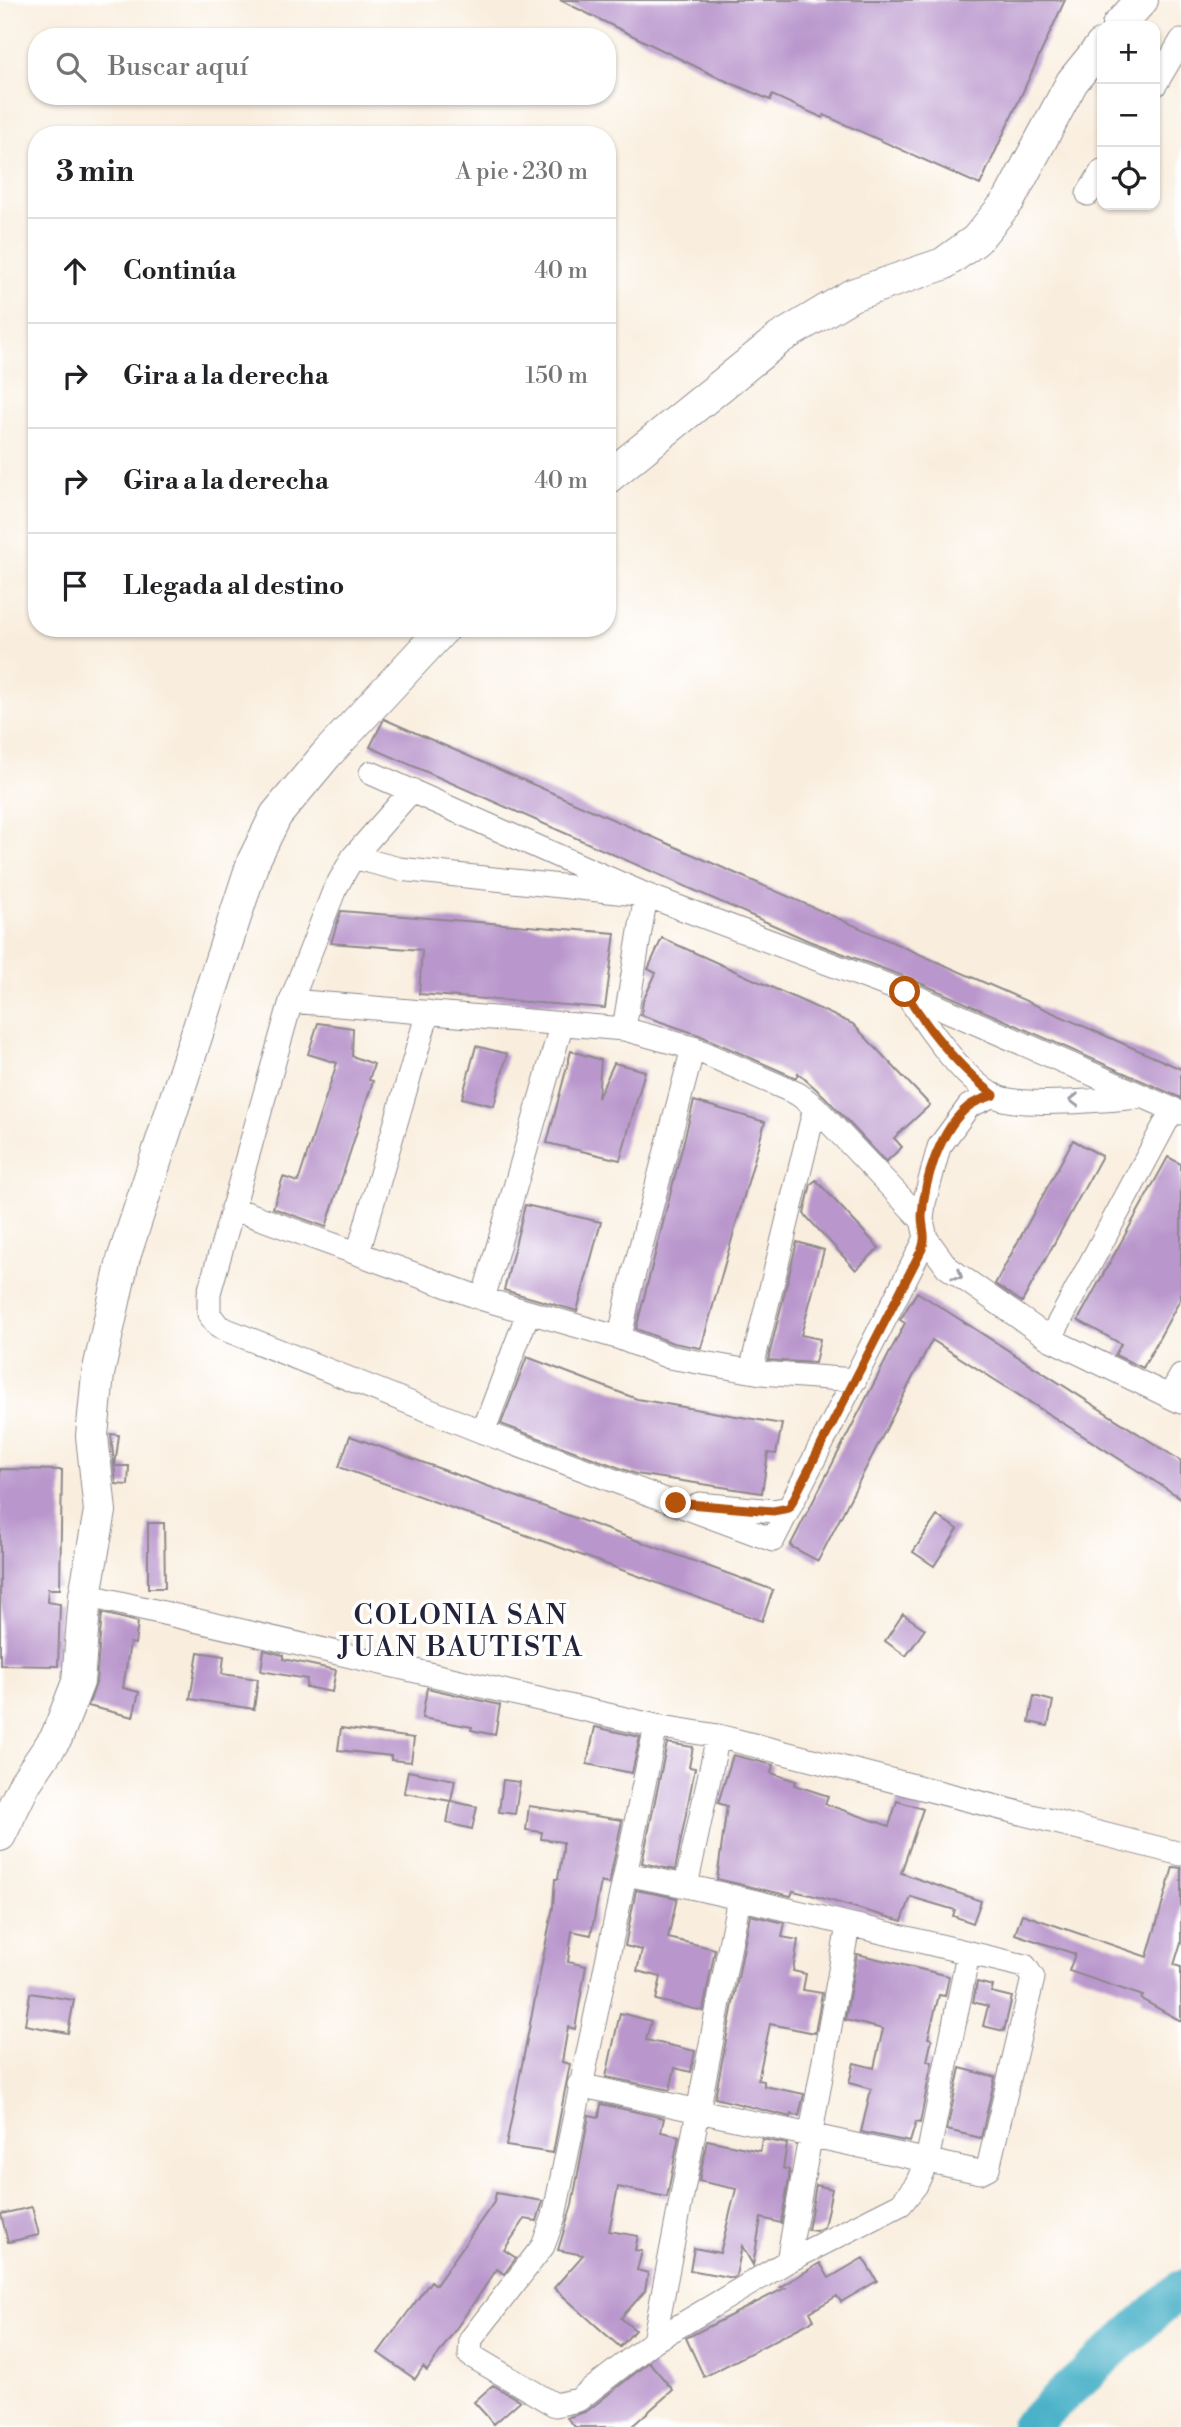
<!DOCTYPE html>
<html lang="es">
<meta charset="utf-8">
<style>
body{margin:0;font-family:"Libre Bodoni",serif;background:#f2f2f2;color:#202124}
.controls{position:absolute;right:21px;top:21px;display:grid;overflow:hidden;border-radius:14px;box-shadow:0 2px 5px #0004}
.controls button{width:63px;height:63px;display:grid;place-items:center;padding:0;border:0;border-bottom:2px solid #e0e0e0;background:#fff;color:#202124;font:35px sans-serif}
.stop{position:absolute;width:21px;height:21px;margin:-16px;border:5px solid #b45309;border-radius:50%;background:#fff}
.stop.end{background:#b45309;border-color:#fff;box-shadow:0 2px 7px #0008}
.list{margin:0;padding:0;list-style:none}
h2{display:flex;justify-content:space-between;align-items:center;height:91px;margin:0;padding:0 28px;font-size:30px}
h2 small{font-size:23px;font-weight:400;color:#757577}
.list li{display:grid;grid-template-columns:46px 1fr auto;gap:21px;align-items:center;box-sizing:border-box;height:105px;padding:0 28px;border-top:2px solid #e0e0e0}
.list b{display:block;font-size:26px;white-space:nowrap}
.list em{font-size:23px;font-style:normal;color:#757577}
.icon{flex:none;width:38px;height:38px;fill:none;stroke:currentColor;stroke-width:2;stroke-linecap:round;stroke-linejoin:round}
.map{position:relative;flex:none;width:1181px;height:2427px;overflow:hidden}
.search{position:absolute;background:#fff;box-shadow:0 2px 5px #0004;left:28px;top:28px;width:588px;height:77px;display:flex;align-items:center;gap:18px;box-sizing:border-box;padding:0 24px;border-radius:28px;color:#757577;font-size:26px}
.panel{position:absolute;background:#fff;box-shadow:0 2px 5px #0004;left:28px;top:126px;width:588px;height:511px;border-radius:28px}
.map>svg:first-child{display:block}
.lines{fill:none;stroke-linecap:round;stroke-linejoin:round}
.river{stroke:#4ab1c8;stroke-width:37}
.building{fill:#b996cc}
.street-casing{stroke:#8e888c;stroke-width:25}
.secondary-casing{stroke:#8e888c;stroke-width:34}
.street{stroke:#fff;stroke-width:23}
.secondary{stroke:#fff;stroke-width:32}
.oneway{stroke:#9c9ca7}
.route{stroke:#b45309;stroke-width:9}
.labels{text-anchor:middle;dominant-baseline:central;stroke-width:7;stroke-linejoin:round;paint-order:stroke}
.neighbourhood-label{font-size:28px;letter-spacing:2px;fill:#22223b;stroke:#fff}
</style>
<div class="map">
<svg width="1181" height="2427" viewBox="0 0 1181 2427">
<rect width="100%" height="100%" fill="#fff"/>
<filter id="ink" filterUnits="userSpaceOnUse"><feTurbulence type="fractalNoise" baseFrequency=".0143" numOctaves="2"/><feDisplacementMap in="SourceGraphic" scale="14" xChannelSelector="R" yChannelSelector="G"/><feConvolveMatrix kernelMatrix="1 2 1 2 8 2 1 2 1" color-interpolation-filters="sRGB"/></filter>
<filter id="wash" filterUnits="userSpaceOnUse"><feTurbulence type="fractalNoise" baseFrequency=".00686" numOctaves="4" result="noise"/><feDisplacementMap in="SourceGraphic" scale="28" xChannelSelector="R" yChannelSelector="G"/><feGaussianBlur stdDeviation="1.57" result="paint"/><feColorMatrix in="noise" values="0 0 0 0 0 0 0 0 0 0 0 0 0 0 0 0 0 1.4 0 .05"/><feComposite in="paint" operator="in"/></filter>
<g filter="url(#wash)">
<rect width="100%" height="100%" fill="#f9eede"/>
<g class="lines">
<path class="river" d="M1028 2427 1181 2288"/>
</g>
<g id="blocks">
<path class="building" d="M560 0H1065L980 185 824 115 823 118 772 95 770 100 717 77Z
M384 719 1181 1069V1098L911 979 809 941 370 747Z
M341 911 615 933 605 1008 419 994 422 950 331 943Z
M662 938 853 1024 930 1105 894 1138 902 1147 886 1162 825 1097 798 1073 796 1078 699 1035 641 1015 643 1001 656 973 648 969Z
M318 1023 353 1028 352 1056 374 1064 369 1080 373 1081 326 1227 273 1208 283 1177 298 1182 337 1063 308 1054Z
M476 1046 507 1054 494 1106 462 1098Z
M571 1051 601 1060 598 1098 614 1063 645 1071 620 1160 547 1143Z
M694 1101 765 1122 701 1348 673 1343 636 1329Z
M1073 1140 1102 1156 1022 1302 995 1284Z
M1168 1157 1181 1164V1298L1143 1368 1115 1355 1121 1344 1078 1320Z
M816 1180 879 1248 856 1270 804 1214 811 1184Z
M525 1205 601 1222 577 1311 504 1290Z
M797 1242 824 1250 801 1335 820 1339 815 1363 768 1360Z
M917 1292 1181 1461V1498L932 1340 818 1561 790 1546 905 1323 900 1320Z
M527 1357 637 1399 782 1424 776 1454 768 1453 762 1493 636 1474 501 1424Z
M111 1434 119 1435 115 1466H129L128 1485 116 1484Z
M350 1436 773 1590 762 1621 339 1467Z
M0 1469 62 1470 60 1589H48L47 1602 60 1604 58 1666 0 1665Z
M937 1516 958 1529 934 1566 913 1552Z
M148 1523H164L165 1588H148Z
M102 1613 138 1622 135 1644 130 1643 123 1688 139 1692 133 1717 88 1706 96 1683Z
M903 1614 925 1629 906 1656 885 1641Z
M264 1650 283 1655V1659L336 1670 332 1692 306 1687 307 1679 261 1671Z
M198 1652 224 1656 222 1674 258 1679 254 1709 190 1699Z
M427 1688 500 1705 495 1735 471 1730 472 1727 422 1718Z
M1034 1696 1053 1701 1048 1726 1029 1722Z
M595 1727 640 1737 632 1773 587 1764Z
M341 1728 414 1738 411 1762 391 1760V1756L338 1750Z
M667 1743 693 1747 689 1767 695 1768 675 1870 642 1863Z
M733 1755 773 1765 771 1773 796 1781 794 1785 828 1796 825 1804 889 1826 897 1801 923 1809 901 1873 981 1901 973 1923 953 1916 955 1910 911 1897 902 1921 811 1895 793 1891 791 1896 717 1879 727 1806 718 1803Z
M408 1771 455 1780 451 1801 404 1793Z
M503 1780 520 1782 515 1814 499 1812Z
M451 1801 477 1807 472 1829 447 1823Z
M529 1806 622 1820 609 1884 601 1882 591 1935 572 1931 568 1962 586 1966 575 2029 568 2027 562 2062 570 2064 553 2153 506 2146 553 1907 555 1879H558L563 1850V1842L541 1839 542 1832 526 1830Z
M1173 1867 1181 1868V1942L1174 1965 1181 1967V2021L1141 1999 1143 1996 1069 1971 1075 1954 1015 1934 1022 1914 1147 1957Z
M636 1890 677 1898 668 1938 715 1949 703 2011 656 2000 661 1977 637 1971 642 1950 625 1946Z
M750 1915 785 1923 782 1937 798 1940 793 1971 806 1974 803 1990 822 1993 815 2033 770 2024 758 2080 764 2081V2086L804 2094 799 2116 792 2114 791 2117 715 2098Z
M857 1954 949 1976 945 1996 939 1995 928 2038 932 2039 927 2061 932 2062 920 2123 916 2122 910 2142 861 2132 871 2089 849 2083 854 2063 874 2068 883 2029 845 2020Z
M977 1982 993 1986 991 1992 1012 1997 1004 2031 983 2026 988 2006 973 2002Z
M30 1993 74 2000 68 2033 25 2025Z
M620 2013 651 2021 646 2040 695 2051 691 2072 675 2068 670 2090 606 2077Z
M960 2068 995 2077 981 2138 947 2130Z
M601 2104 664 2118 661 2132 679 2136 667 2197 618 2187 609 2231 638 2236 635 2250 642 2251 637 2270 648 2273 645 2291 621 2318 635 2330 620 2347 554 2288 583 2255 558 2250 572 2205 589 2115 599 2117Z
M762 2139 787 2144 783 2168 789 2170V2179L781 2223 761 2218 753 2265 742 2246 736 2276 733 2278 690 2270 694 2248 720 2253 736 2189 699 2181 707 2140 760 2151Z
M816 2185 832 2189 824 2227 816 2231 808 2230Z
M496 2193 543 2201 537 2221 525 2219 504 2250 516 2258 504 2274 497 2269 427 2371 423 2367 415 2379 378 2353 431 2281 436 2285 494 2202Z
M32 2207 39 2235 8 2242 1 2214Z
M863 2258 877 2281 841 2302 837 2296 810 2312 814 2320 704 2377 686 2338 785 2288 780 2287 820 2263 829 2278Z
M649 2362 673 2390 631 2427H575L567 2418 587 2411Z
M493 2385 520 2401 494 2424 474 2402Z"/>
</g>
</g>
<g filter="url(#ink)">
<use href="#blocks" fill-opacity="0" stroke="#8e888c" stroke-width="2"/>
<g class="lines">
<g class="street-casing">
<path id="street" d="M1155 85 1181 41
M1088 194 1102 171
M371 773 646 895 905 992 1181 1113
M412 790 353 857 334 891 291 1001 209 1293V1314L219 1327 483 1432 773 1540 926 1238
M353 857 399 869 646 895 624 1029
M905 992C923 1021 970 1091 1003 1099 1032 1106 1107 1100 1139 1097
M291 1001 624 1029 693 1048 798 1094 815 1107 922 1220
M994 1095 969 1106 939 1147 924 1203 922 1220 926 1238 947 1267 1050 1339 1181 1402
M232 1208 483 1299 620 1338 669 1357 761 1373 855 1380
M358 1253 428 1012
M483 1299 562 1023
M620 1338 629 1292 693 1048
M1050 1339 1173 1109
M751 1371 815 1107
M1170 1395 1181 1376
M483 1432 528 1313
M699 1504 773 1511 789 1508
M85 1595 656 1726 718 1736 1181 1854
M656 1726 554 2216 543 2246 471 2339 470 2355 555 2405 578 2400 654 2341 788 2261 901 2204 916 2185 927 2161 968 1954
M626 1874 686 1886
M579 2085 980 2172 988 2168 1033 1978 1025 1966 739 1898
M788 2261 848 1926
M654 2341 739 1898 686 1886 718 1736"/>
</g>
<g class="secondary-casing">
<path id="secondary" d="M1118 26 1142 0
M607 478 780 338 852 295 943 264 976 240 1009 200 1072 82 1102 45
M0 1835 25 1783 57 1736 78 1682 85 1595 100 1511 92 1436 98 1374 123 1260 253 862 276 815 326 755 444 628"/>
</g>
<use href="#street" class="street"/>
<use href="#secondary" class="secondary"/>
</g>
<defs><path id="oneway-chevron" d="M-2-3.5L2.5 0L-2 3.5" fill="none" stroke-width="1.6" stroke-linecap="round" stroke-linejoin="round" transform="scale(1.75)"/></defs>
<g class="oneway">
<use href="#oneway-chevron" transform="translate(1074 1100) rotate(179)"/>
<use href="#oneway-chevron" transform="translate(958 1275) rotate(35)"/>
</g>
</g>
<g class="lines" filter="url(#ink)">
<path class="route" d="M676 1503 773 1511 789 1508 922 1249C927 1236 922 1229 922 1216 924 1181 940 1129 969 1106 975 1101 986 1098 994 1095 959 1067 929 1031 905 992"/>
</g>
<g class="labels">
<g class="neighbourhood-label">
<text x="461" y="1615">COLONIA SAN<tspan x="461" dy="32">JUAN BAUTISTA</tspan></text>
</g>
</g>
</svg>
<div class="controls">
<button>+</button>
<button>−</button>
<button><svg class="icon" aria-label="locate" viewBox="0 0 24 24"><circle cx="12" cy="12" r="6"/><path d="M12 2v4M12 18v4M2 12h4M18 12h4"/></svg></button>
</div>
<div class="stop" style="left:905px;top:992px"></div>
<div class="stop end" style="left:676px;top:1503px"></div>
<div class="search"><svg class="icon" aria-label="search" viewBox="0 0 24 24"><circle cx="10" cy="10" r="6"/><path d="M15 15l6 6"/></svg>Buscar aquí</div>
<section class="panel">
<h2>3 min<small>A pie · 230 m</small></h2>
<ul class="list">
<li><svg class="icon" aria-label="ahead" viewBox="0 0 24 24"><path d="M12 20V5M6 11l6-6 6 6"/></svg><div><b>Continúa</b></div><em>40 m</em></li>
<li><svg class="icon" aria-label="right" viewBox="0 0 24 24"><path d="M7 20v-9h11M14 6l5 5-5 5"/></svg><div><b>Gira a la derecha</b></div><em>150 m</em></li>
<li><svg class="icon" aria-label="right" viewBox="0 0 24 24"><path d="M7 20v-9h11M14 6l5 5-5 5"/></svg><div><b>Gira a la derecha</b></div><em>40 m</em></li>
<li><svg class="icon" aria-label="arrive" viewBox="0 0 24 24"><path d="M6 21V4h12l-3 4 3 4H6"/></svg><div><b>Llegada al destino</b></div></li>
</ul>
</section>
</div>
